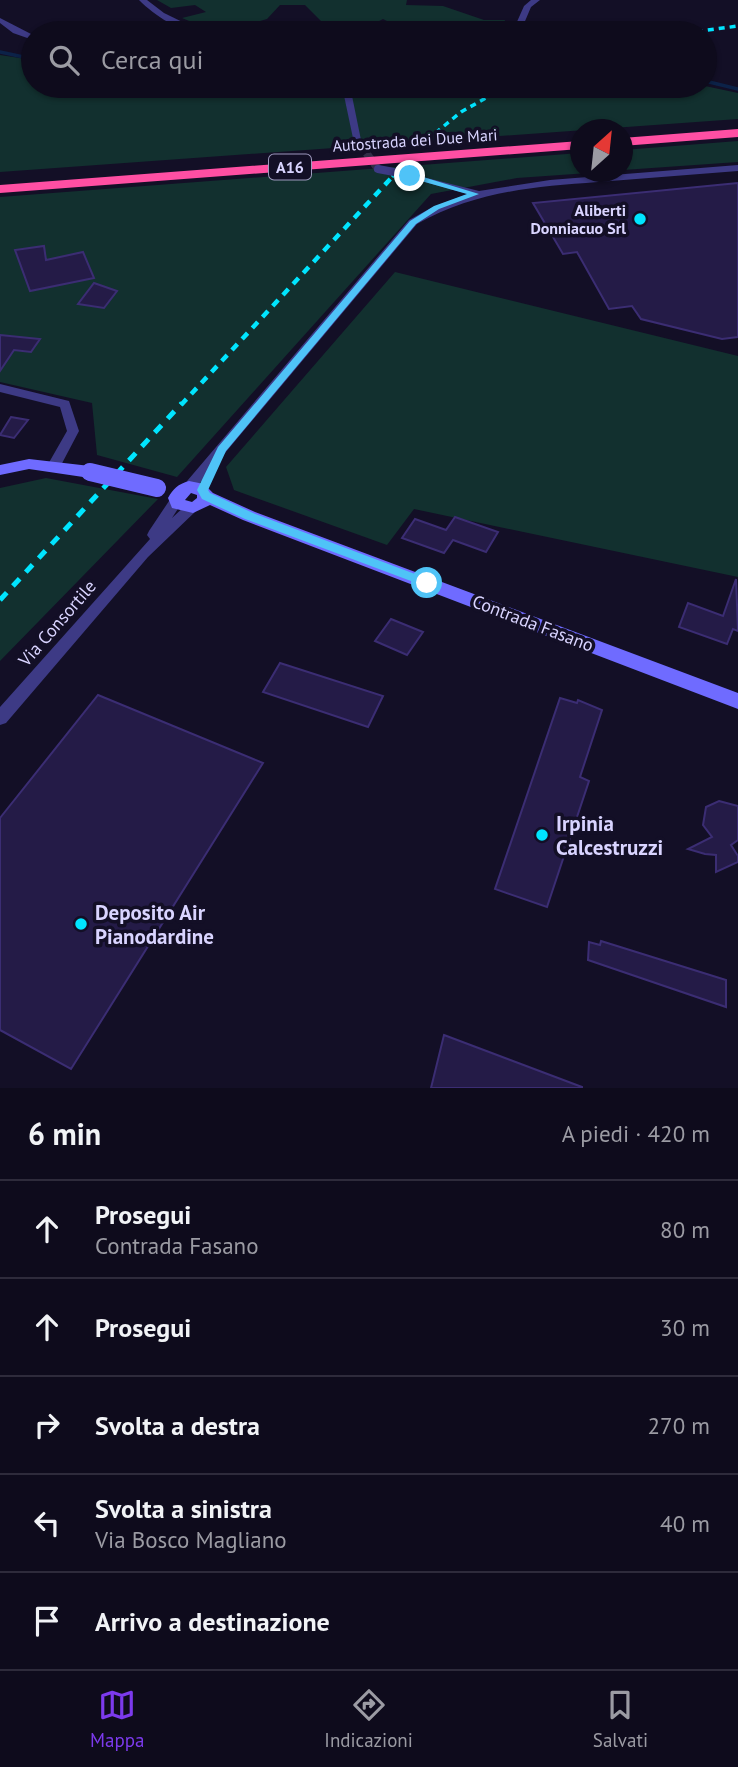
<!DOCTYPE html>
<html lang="it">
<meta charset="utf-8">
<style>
body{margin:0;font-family:"PT Sans",sans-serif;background:#171425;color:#f1f3f6}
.compass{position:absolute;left:570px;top:119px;width:63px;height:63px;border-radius:50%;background:#0e0b1c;box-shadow:0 2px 5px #0004;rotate:27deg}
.stop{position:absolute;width:21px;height:21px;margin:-16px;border:5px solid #4fc3f7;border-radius:50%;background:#fff}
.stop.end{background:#4fc3f7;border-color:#fff;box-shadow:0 2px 7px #0008}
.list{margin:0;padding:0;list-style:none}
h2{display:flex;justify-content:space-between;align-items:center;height:91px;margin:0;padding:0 28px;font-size:30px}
h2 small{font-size:23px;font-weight:400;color:#9b9ba3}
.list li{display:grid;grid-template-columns:46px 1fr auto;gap:21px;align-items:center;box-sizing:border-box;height:98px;padding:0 28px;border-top:2px solid #2e2b3b}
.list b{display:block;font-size:26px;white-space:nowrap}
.list p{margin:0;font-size:23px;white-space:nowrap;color:#9b9ba3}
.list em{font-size:23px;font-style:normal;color:#9b9ba3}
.icon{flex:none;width:38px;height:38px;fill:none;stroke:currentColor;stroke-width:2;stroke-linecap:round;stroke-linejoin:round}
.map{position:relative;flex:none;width:738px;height:1088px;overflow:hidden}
.search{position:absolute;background:#0e0b1c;box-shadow:0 2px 5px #0004;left:21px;right:21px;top:21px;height:77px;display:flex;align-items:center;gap:18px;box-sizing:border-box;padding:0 24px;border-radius:38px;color:#9b9ba3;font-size:26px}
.sheet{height:581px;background:#0e0b1c}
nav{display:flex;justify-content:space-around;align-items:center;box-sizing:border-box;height:98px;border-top:2px solid #2e2b3b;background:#0e0b1c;font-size:19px;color:#9b9ba3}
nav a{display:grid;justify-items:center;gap:4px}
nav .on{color:#7c3aed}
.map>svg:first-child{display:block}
.green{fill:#12302f}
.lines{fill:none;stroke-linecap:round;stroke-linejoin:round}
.stream{stroke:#0c2248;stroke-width:3.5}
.building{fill:#241b47;stroke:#3b2d73;stroke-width:2}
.street-tunnel{stroke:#312d47;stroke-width:8;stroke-dasharray:8 4.5;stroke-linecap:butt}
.street{fill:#3d3a85;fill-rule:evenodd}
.secondary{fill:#6f6bff;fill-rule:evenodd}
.highway{fill:#ff4fa3;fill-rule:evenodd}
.rail-far2{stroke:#00e5ff;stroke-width:3.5;stroke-dasharray:6 5;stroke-linecap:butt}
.rail-far1{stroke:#00e5ff;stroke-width:4.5;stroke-dasharray:8 7;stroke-linecap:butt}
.rail{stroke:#00e5ff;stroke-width:5;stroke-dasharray:10 9;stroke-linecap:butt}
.street-bridge{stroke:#3d3a85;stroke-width:8}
.secondary-bridge{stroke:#6f6bff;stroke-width:18}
.route{fill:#4fc3f7}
.poi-dot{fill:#00e5ff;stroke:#130f26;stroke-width:2.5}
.labels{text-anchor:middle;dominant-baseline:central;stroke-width:7;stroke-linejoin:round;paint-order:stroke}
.far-street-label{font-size:16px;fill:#d9d4ff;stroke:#130f26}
.shield{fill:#130f26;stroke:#9e99be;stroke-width:2}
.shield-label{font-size:16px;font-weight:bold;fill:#d9d4ff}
.far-poi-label{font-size:16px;font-weight:bold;fill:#d9d4ff;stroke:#130f26;text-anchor:end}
.street-label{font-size:18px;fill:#d9d4ff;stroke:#130f26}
.near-poi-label{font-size:21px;font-weight:bold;fill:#d9d4ff;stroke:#130f26;text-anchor:start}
</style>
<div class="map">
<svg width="738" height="1088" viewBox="0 0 738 1088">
<rect width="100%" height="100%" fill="#130f26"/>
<path class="green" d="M157 0H407L406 5 443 6 484 20H505L501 33H411L383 19 364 29 361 33H329L326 26 305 5H280L267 19 218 33 182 18 206 12 195 5 171 8Z
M0 55 33 60V86H330L335 96 511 98 556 86H705L738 93V119L0 172Z
M738 141V162L623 170V150Z
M580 153V172H603L517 178 431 194 177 477 97 455 92 403 0 382V197Z
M395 272 738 356V577L414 509 387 545 234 490 226 467Z
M46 478 158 499 0 661V488Z"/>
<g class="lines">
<path class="stream" d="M0 52 33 59
M705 81 738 89
M354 86 357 94C417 96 478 100 537 86"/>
</g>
<path class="building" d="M738 183V337L722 339 641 319 632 306 609 309 577 252 563 254 533 203Z
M44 246 46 260 83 252 94 278 30 291 15 250Z
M94 283 117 291 104 308 78 304Z
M0 335 40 339 31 352 14 350 0 371Z
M11 417 28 420 14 438 0 435Z
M455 517 498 532 486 552 453 540 444 553 402 538 415 519 446 530Z
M736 579 738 631 733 629 727 644 679 627 688 603 723 616Z
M391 619 423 632 407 655 375 641Z
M280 663 383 696 368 727 263 692Z
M98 695 263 763 71 1069 0 1030V818Z
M560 698 577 703 578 700 602 710 580 777 589 781 547 907 495 889Z
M719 801 738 806V840L731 845 738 856V862L716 872V855L705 854 688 849 712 837 703 825 706 807Z
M601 941 726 980V1007L588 960 589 942 600 945Z
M444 1035 582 1087V1088H431Z"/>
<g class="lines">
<path class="street-tunnel" d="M359 143 378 169"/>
<path class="street" d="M139 0H147L164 13 205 33C182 34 155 16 139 0Z
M531 0H540L531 7 520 33H512L524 6Z
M0 18 33 35V40L13 33 0 23Z
M342 86H350L362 145 354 143Z
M738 165V171C691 175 645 178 598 182 532 187 476 191 417 224L194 490H184L182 487 409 220 431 208 468 194 407 177V173L479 191 550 180Z
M0 384 69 401 79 431 59 469 54 470 47 466 67 431 60 407 0 392Z
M176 496 183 501 172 518 186 505 191 503 198 508 196 511 148 557 6 723 0 725V707L150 539 147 535 149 531 171 498Z"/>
<path class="secondary" d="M29 459 90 466 98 472 90 478 29 469 0 475V465Z
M189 481 204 484 213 493 255 512 738 693V709L243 520 210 505 193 513 172 508 168 498C173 489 178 484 189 481ZM191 493 197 495V498L192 502 185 500Z"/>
<path class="highway" d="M738 129V137L622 146V138Z
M580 141V149L0 193V185Z"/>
<path class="rail-far2" d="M686 33 738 26
M427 140 461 112 507 86
M392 177 406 162"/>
<path class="rail-far1" d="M181 405 394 175"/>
<path class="rail" d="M0 600 182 403"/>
<path class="street-bridge" d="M378 169 410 175"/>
<path class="secondary-bridge" d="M90 472 157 488"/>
</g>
<path class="route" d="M410 173 479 194 439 209 416 224 226 451 208 490 210 493 253 513 431 580 433 583 427 587 245 519 202 499 197 490 218 447 410 221 434 206 467 194 407 177Z"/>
<g class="poi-dot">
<circle cx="640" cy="219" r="7"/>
<circle cx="542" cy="835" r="7"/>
<circle cx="81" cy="924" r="7"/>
</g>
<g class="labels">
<g class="far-street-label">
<text transform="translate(415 140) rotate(-4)">Autostrada dei Due Mari</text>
</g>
<rect class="shield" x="269" y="154.5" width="42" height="25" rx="5"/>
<g class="shield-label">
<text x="290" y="167">A16</text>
</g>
<g class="far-poi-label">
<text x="626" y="210">Aliberti<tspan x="626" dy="18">Donniacuo Srl</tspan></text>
</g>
<g class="street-label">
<text transform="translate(57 623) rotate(-49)">Via Consortile</text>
<text transform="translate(533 623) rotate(21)">Contrada Fasano</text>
</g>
<g class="near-poi-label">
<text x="556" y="823">Irpinia<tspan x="556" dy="24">Calcestruzzi</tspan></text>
<text x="95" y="912">Deposito Air<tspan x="95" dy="24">Pianodardine</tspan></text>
</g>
</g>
</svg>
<svg class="compass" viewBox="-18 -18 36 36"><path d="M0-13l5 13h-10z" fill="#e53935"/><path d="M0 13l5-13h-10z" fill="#9b9ba3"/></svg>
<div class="stop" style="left:427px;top:583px"></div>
<div class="stop end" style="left:410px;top:176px"></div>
<div class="search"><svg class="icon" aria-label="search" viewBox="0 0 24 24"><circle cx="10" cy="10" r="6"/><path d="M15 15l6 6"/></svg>Cerca qui</div>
</div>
<section class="sheet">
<h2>6 min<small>A piedi · 420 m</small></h2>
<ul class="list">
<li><svg class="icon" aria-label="ahead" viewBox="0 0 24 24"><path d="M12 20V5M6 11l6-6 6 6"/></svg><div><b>Prosegui</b><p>Contrada Fasano</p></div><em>80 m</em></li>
<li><svg class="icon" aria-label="ahead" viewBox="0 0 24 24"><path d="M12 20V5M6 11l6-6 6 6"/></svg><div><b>Prosegui</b></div><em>30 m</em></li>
<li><svg class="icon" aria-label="right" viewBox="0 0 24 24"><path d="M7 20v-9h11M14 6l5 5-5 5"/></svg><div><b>Svolta a destra</b></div><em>270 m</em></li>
<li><svg class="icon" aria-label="left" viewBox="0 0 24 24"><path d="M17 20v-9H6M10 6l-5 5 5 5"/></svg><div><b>Svolta a sinistra</b><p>Via Bosco Magliano</p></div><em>40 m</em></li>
<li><svg class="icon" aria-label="arrive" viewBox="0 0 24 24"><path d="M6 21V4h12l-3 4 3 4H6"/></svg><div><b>Arrivo a destinazione</b></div></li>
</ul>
</section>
<nav>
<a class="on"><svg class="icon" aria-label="map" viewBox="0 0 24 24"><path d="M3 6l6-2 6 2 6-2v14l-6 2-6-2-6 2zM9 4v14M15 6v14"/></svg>Mappa</a>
<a><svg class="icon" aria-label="directions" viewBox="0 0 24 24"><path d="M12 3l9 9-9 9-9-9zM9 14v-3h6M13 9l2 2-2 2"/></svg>Indicazioni</a>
<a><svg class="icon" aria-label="saved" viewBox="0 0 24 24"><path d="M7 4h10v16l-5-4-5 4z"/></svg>Salvati</a>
</nav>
